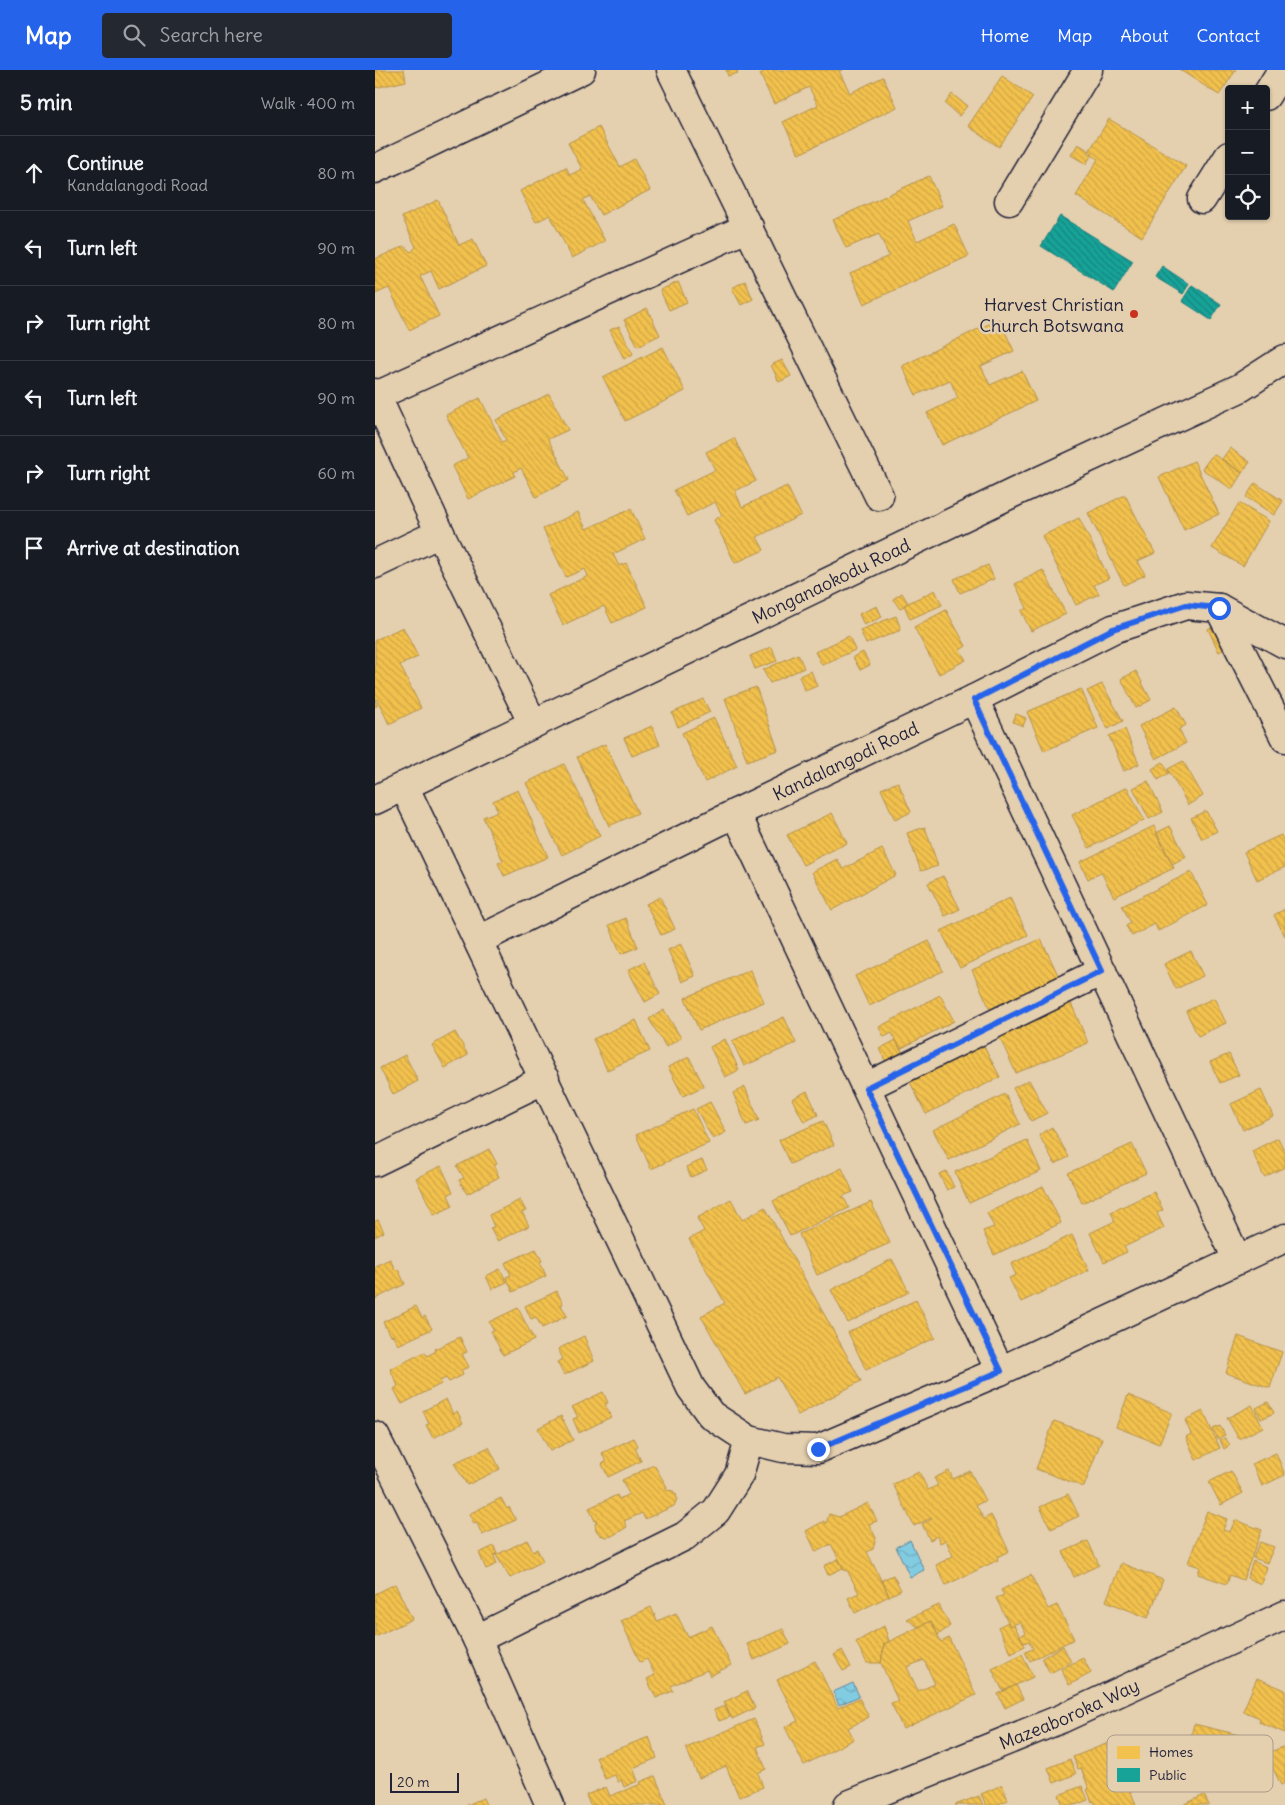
<!DOCTYPE html>
<meta charset="utf-8">
<style>
body{margin:0;font-family:Delius,sans-serif;background:#242831;color:#f1f3f6}
.controls{position:absolute;right:15px;top:15px;display:grid;overflow:hidden;border-radius:5px;box-shadow:0 1px 4px #0004}
.controls button{width:45px;height:45px;display:grid;place-items:center;padding:0;border:0;border-bottom:1px solid #363941;background:#171b24;color:#f1f3f6;font:25px sans-serif}
.scale{position:absolute;left:15px;bottom:12px;width:69px;box-sizing:border-box;padding-left:5px;border:2px solid #22223b;border-top:0;font-size:14px;line-height:18px;white-space:nowrap;color:#22223b;-webkit-text-stroke:4px #e4cfae;paint-order:stroke}
.stop{position:absolute;width:15px;height:15px;margin:-11px;border:4px solid #2563eb;border-radius:50%;background:#fff}
.stop.end{background:#2563eb;border-color:#fff;box-shadow:0 1px 5px #0008}
.list{margin:0;padding:0;list-style:none}
h2{display:flex;justify-content:space-between;align-items:center;height:65px;margin:0;padding:0 20px;font-size:21px}
h2 small{font-size:16px;font-weight:400;color:#9ea1a6}
.list li{display:grid;grid-template-columns:32px 1fr auto;gap:15px;align-items:center;box-sizing:border-box;height:75px;padding:0 20px;border-top:1px solid #363941}
.list b{display:block;font-size:19px;white-space:nowrap}
.list p{margin:0;font-size:16px;white-space:nowrap;color:#9ea1a6}
.list em{font-size:16px;font-style:normal;color:#9ea1a6}
.icon{flex:none;width:28px;height:28px;fill:none;stroke:currentColor;stroke-width:2;stroke-linecap:round;stroke-linejoin:round}
.map{position:relative;flex:none;width:910px;height:1735px;overflow:hidden}
header{display:flex;align-items:center;gap:30px;box-sizing:border-box;height:70px;padding:0 25px;background:#2563eb;color:#fff}
header strong{font-size:24px}
nav{display:flex;gap:28px;margin-inline-start:auto;font-size:18px}
.search{width:350px;height:45px;background:#242831;display:flex;align-items:center;gap:12px;box-sizing:border-box;padding:0 18px;border-radius:5px;color:#9ea1a6;font-size:19px}
main{display:flex}
aside{flex:1;background:#171b24}
.map>svg:first-child{display:block}
.water{fill:url(#water-waves);stroke:#5c889f}
.homes{fill:url(#homes-back-hatch);stroke:#b49148;fill-rule:evenodd}
.public{fill:url(#public-back-hatch);stroke:#1a7c7c}
.lines{fill:none;stroke-linecap:round;stroke-linejoin:round}
.minor-casing{stroke:#22223b;stroke-width:31}
.minor{stroke:#e4cfae;stroke-width:28}
.route{stroke:#2563eb;stroke-width:6}
.poi-dot{fill:#c8321e;stroke:#e4cfae;stroke-width:2}
.labels{text-anchor:middle;dominant-baseline:central;stroke-width:5;stroke-linejoin:round;paint-order:stroke}
.poi-label{font-size:18px;fill:#22223b;stroke:#e4cfae;text-anchor:end}
.street-label{font-size:18px;fill:#22223b;stroke:#e4cfae}
.key{fill:#e4cfae;stroke:#aa9b8c;stroke-width:1}
.key-label{font-size:14px;fill:#22223b}
</style>
<header>
<strong>Map</strong>
<div class="search"><svg class="icon" aria-label="search" viewBox="0 0 24 24"><circle cx="10" cy="10" r="6"/><path d="M15 15l6 6"/></svg>Search here</div>
<nav><a>Home</a><a>Map</a><a>About</a><a>Contact</a></nav>
</header>
<main>
<aside>
<h2>5 min<small>Walk · 400 m</small></h2>
<ul class="list">
<li><svg class="icon" aria-label="ahead" viewBox="0 0 24 24"><path d="M12 20V5M6 11l6-6 6 6"/></svg><div><b>Continue</b><p>Kandalangodi Road</p></div><em>80 m</em></li>
<li><svg class="icon" aria-label="left" viewBox="0 0 24 24"><path d="M17 20v-9H6M10 6l-5 5 5 5"/></svg><div><b>Turn left</b></div><em>90 m</em></li>
<li><svg class="icon" aria-label="right" viewBox="0 0 24 24"><path d="M7 20v-9h11M14 6l5 5-5 5"/></svg><div><b>Turn right</b></div><em>80 m</em></li>
<li><svg class="icon" aria-label="left" viewBox="0 0 24 24"><path d="M17 20v-9H6M10 6l-5 5 5 5"/></svg><div><b>Turn left</b></div><em>90 m</em></li>
<li><svg class="icon" aria-label="right" viewBox="0 0 24 24"><path d="M7 20v-9h11M14 6l5 5-5 5"/></svg><div><b>Turn right</b></div><em>60 m</em></li>
<li><svg class="icon" aria-label="arrive" viewBox="0 0 24 24"><path d="M6 21V4h12l-3 4 3 4H6"/></svg><div><b>Arrive at destination</b></div></li>
</ul>
</aside>
<div class="map">
<svg width="910" height="1735" viewBox="0 0 910 1735">
<defs>
<pattern id="water-waves" width="16" height="10" patternUnits="userSpaceOnUse" patternTransform="scale(1.25)"><rect width="16" height="10" fill="#82cce2"/><path d="M0 5q4-4 8 0t8 0" fill="none" stroke="#70afc3"/></pattern>
<pattern id="homes-back-hatch" width="6" height="6" patternUnits="userSpaceOnUse" patternTransform="scale(1.25)"><rect width="6" height="6" fill="#f2c14e"/><path d="M-1 5l2 2M0 0l6 6M5-1l2 2" fill="none" stroke="#cfa645"/></pattern>
<pattern id="public-back-hatch" width="6" height="6" patternUnits="userSpaceOnUse" patternTransform="scale(1.25)"><rect width="6" height="6" fill="#17a398"/><path d="M-1 5l2 2M0 0l6 6M5-1l2 2" fill="none" stroke="#14847d"/></pattern>
</defs>
<rect width="100%" height="100%" fill="#e4cfae"/>
<filter id="ink" filterUnits="userSpaceOnUse"><feTurbulence type="fractalNoise" baseFrequency=".02" numOctaves="2"/><feDisplacementMap in="SourceGraphic" scale="10" xChannelSelector="R" yChannelSelector="G"/><feConvolveMatrix kernelMatrix="1 2 1 2 8 2 1 2 1" color-interpolation-filters="sRGB"/></filter>
<g filter="url(#ink)">
<path class="water" d="M535 1470 549 1500 535 1507 521 1477Z
M478 1613 484 1626 464 1635 458 1622Z"/>
<path class="homes" d="M0 0H29L31 11 0 18Z
M351 0H362L363 3 353 6Z
M392 0H467L464 1 475 23 508 7 522 37 424 84 408 52 443 35 434 17 399 34 385 4Z
M805 0H861L844 25Z
M627 6 658 27 624 77 593 56Z
M577 24 592 36 584 46 570 34Z
M734 49 811 96 767 167 701 126 723 89 713 83Z
M224 57 245 97 259 89 275 120 226 145 215 126 208 130 230 171 197 188 175 145 161 152 145 121 191 97 195 105 207 99 193 73Z
M703 74 718 83 711 94 696 85Z
M554 106 567 136 533 151 542 171 579 154 594 186 489 234 475 203 514 186 504 164 471 178 458 150Z
M63 130 84 175 98 169 111 196 64 219 56 201 45 206 64 246 34 260 14 218 0 224V189L29 176 36 182 41 177 27 147Z
M370 211 378 229 366 235 357 218Z
M303 212 312 232 294 240 285 220Z
M272 238 285 265 263 276 249 250Z
M624 249 639 281 606 296 615 315 647 301 661 331 567 375 552 343 583 328 575 310 541 325 527 296Z
M244 256 258 284 249 289 235 260Z
M288 277 310 321 250 351 228 307Z
M407 290 416 306 404 312 396 295Z
M174 324 193 360 173 369 194 410 161 427 146 398 139 402 140 406 93 429 77 396 93 388 71 345 105 328 127 372 131 370 121 350Z
M359 368 381 411 360 421 367 437 412 416 426 445 382 467 389 480 360 493 339 450 347 445 340 432 312 446 299 420 340 400 331 382Z
M855 378 875 392 867 403 847 389Z
M838 384 867 403 857 419 827 399Z
M819 391 844 444 809 460 784 407Z
M880 413 908 431 899 445 871 427Z
M750 425 780 483 763 491 770 505 749 515 713 443Z
M864 433 894 451 868 496 837 478Z
M256 439 270 469 238 484 244 496 251 493 272 537 237 553 229 536 188 555 173 525 213 506 210 499 191 507 168 459 203 442 211 459Z
M704 448 734 508 719 515 724 524 701 535 667 466Z
M613 495 619 509 585 523 579 509Z
M668 500 691 544 656 561 646 541 652 538 640 514Z
M560 520 567 535 535 549 529 535Z
M527 523 533 533 525 539 518 529Z
M502 536 507 547 489 555 484 544Z
M571 540 591 576 585 580 591 590 564 604 539 557Z
M521 546 526 560 491 574 485 560Z
M841 555 853 577 844 582 833 559Z
M28 557 43 587 25 595 46 638 14 654 2 629 0 630 3 635 0 637V570Z
M474 566 480 580 447 595 440 582Z
M397 577 402 591 380 599 375 586Z
M488 582 495 595 485 600 478 587Z
M423 584 429 598 395 613 388 600Z
M436 601 442 616 430 621 424 606Z
M761 601 776 630 761 638 746 609Z
M727 614 748 651 733 659 712 621Z
M381 617 403 680 372 691 350 628Z
M706 619 723 658 669 681 652 642Z
M328 629 335 642 303 657 297 643Z
M801 637 811 655 804 659 811 673 781 689 764 656Z
M641 644 651 648 648 656 638 652Z
M339 648 362 696 330 712 307 663Z
M277 656 285 675 257 686 249 668Z
M750 659 764 694 749 701 734 666Z
M230 674 263 743 234 756 202 687Z
M808 691 828 726 813 735 793 699Z
M788 692 794 703 783 710 777 699Z
M189 694 225 766 187 785 151 713Z
M773 711 788 742 774 749 758 718Z
M523 712 536 742 520 750 506 719Z
M752 717 769 750 714 778 697 745Z
M143 720 173 787 129 806 123 793 128 791 108 747 123 741 118 731Z
M831 741 842 761 827 769 816 748Z
M457 743 472 773 428 795 412 765Z
M779 756 799 798 739 827 726 802 713 809 705 792Z
M795 756 811 787 797 794 781 763Z
M550 757 563 796 546 801 532 763Z
M906 765 910 774V797L882 810 869 782Z
M507 779 521 805 457 840 437 802 462 789 468 799Z
M816 802 833 835 783 861 780 854 757 866 751 856 756 853 747 836Z
M568 806 585 839 570 846 553 813Z
M285 827 300 859 286 865 271 834Z
M635 828 653 865 585 898 566 861Z
M910 839V866L899 845Z
M251 848 263 877 246 884 234 855Z
M666 869 684 907 615 939 597 900Z
M554 871 568 901 494 936 480 906Z
M306 874 320 906 307 912 293 880Z
M816 881 828 906 801 919 789 894Z
M269 892 285 924 270 932 253 900Z
M375 900 389 932 324 960 310 928Z
M565 925 579 951 525 979 517 963 509 967 504 957Z
M839 928 851 953 823 966 811 941Z
M696 933 713 973 641 1003 623 964Z
M289 940 306 968 291 977 274 949Z
M409 947 421 973 369 996 357 971Z
M261 950 275 981 232 1000 218 969Z
M80 962 93 985 70 998 57 975Z
M350 969 364 1000 350 1007 335 977Z
M521 970 529 985 512 994 504 979Z
M609 976 625 1007 551 1044 535 1012Z
M854 984 864 1005 845 1013 835 992Z
M30 985 43 1011 18 1024 5 998Z
M314 987 329 1016 308 1026 293 997Z
M654 1010 672 1043 656 1051 638 1018Z
M370 1017 384 1050 371 1055 358 1023Z
M886 1020 898 1046 868 1060 856 1034Z
M432 1021 443 1045 429 1052 417 1029Z
M630 1024 645 1054 574 1090 558 1060Z
M335 1032 351 1062 338 1069 321 1039Z
M318 1039 334 1073 276 1099 261 1065Z
M448 1051 459 1075 415 1094 404 1070Z
M677 1057 694 1087 680 1094 664 1065Z
M903 1068 910 1082V1097L889 1107 877 1081Z
M652 1070 666 1101 594 1133 580 1102Z
M757 1074 771 1103 707 1133 693 1103Z
M114 1079 122 1094 119 1096 124 1107 92 1124 84 1110 89 1108 82 1096Z
M327 1090 332 1100 316 1107 311 1097Z
M66 1096 78 1122 73 1125 78 1136 59 1145 41 1108Z
M467 1098 478 1122 468 1126 474 1138 415 1166 398 1131Z
M571 1101 579 1117 572 1120 564 1104Z
M668 1116 686 1153 619 1185 608 1161 619 1157 612 1143Z
M779 1122 788 1140 782 1143 789 1158 749 1177 752 1182 729 1192 715 1163 740 1151 736 1142Z
M356 1129 367 1150 390 1137 486 1311 423 1345 402 1307 370 1324 326 1246 350 1233 314 1169 329 1161 322 1148Z
M145 1130 151 1141 147 1142 154 1156 122 1171 115 1158 119 1157 114 1145Z
M496 1132 515 1173 442 1205 424 1164Z
M3 1150 9 1162 0 1167V1151Z
M697 1165 714 1200 646 1232 634 1208 641 1205 636 1194Z
M161 1179 167 1191 165 1192 171 1206 138 1222 131 1207 136 1205 130 1193Z
M15 1189 20 1200 23 1199 30 1214 0 1229V1196Z
M517 1189 534 1222 473 1253 456 1220Z
M125 1199 132 1212 117 1219 111 1206Z
M182 1221 188 1234 186 1235 192 1246 167 1258 161 1247 156 1249 150 1236Z
M541 1230 560 1268 491 1300 473 1262Z
M41 1236 47 1248 50 1246 57 1259 23 1275 18 1265 15 1266 8 1252Z
M143 1238 159 1270 128 1285 116 1261 119 1260 114 1252Z
M209 1266 219 1291 189 1305 182 1292 188 1289 183 1279Z
M863 1266 907 1282 895 1318 851 1303Z
M85 1267 92 1282 87 1284 94 1297 86 1300 88 1305 74 1312 71 1308 65 1311 66 1314 27 1334 19 1319 23 1316 15 1299 50 1282 52 1286 61 1281 60 1279Z
M228 1322 233 1333 230 1334 236 1347 204 1363 198 1349 203 1347 197 1337Z
M753 1325 797 1343 784 1374 741 1357Z
M71 1329 78 1344 82 1341 88 1353 58 1368 51 1355 54 1354 48 1341Z
M893 1332 899 1343 886 1349 881 1338Z
M877 1335 888 1357 864 1369 852 1348Z
M828 1341 845 1378 821 1390 811 1367 816 1364 810 1350Z
M186 1346 198 1370 175 1381 163 1358Z
M679 1351 727 1368 709 1417 661 1399Z
M845 1356 850 1365 843 1369 838 1359Z
M259 1368 263 1376 260 1378 266 1391 233 1407 227 1394 231 1392 227 1383Z
M850 1368 855 1375 849 1379 845 1370Z
M114 1377 125 1399 92 1415 79 1393Z
M901 1383 910 1405 887 1416 877 1394Z
M279 1395 292 1417 290 1418 291 1420 298 1421 301 1424 302 1429 299 1436 270 1449 267 1443 249 1451 252 1457 237 1466 231 1467 225 1465 221 1460 220 1454 222 1450 220 1451 214 1438 242 1425 244 1429 254 1424 247 1410Z
M574 1401 578 1409 595 1401 610 1431 601 1435 609 1449 616 1445 634 1481 622 1487 623 1490 571 1515 561 1495 578 1486 571 1470 565 1473 562 1466 555 1470 547 1454 557 1449 556 1448 539 1456 518 1414 544 1402 553 1420 563 1415 559 1408Z
M856 1401 868 1423 846 1435 834 1412Z
M693 1424 704 1446 676 1459 665 1437Z
M126 1428 132 1439 134 1437 141 1450 107 1465 102 1453 99 1454 94 1444Z
M493 1433 502 1451 494 1454 501 1468 498 1479 492 1482 514 1526 480 1543 473 1528 484 1523 472 1500 470 1501 456 1474 441 1482 431 1461 449 1451 451 1454 454 1444 464 1447Z
M832 1441 852 1449 848 1460 855 1462 860 1450 887 1460 868 1510 855 1505 852 1514 823 1504 825 1497 813 1493Z
M152 1470 158 1481 162 1479 168 1491 135 1508 121 1485Z
M713 1471 724 1495 699 1507 688 1482Z
M885 1472 899 1477 892 1493 878 1488Z
M119 1476 122 1484 119 1485 122 1494 111 1499 104 1483Z
M463 1489 468 1498 453 1505 449 1496Z
M878 1491 892 1497 886 1514 872 1508Z
M746 1493 788 1510 773 1548 731 1531Z
M518 1505 526 1520 514 1526 507 1510Z
M656 1505 673 1539 682 1535 699 1569 655 1591 650 1582 658 1579 654 1571 649 1573 645 1566 651 1563 645 1552 635 1556 621 1528 629 1525 626 1520Z
M20 1514 37 1549 0 1567V1524Z
M564 1535 575 1556 563 1565 556 1551 543 1557 532 1549Z
M276 1537 282 1551 301 1543 313 1567 337 1556 356 1595 335 1606 332 1600 296 1616 298 1621 281 1628 272 1609 280 1605 272 1589 265 1592 246 1551Z
M556 1551 566 1572 574 1568 601 1625 528 1659 516 1633 523 1631 506 1593 509 1574ZM549 1590 560 1614 543 1621 532 1597Z
M633 1552 635 1556 639 1555 650 1576 636 1583 623 1557Z
M509 1556 514 1571 509 1574 506 1593H492L481 1572Z
M408 1559 415 1574 379 1590 372 1574Z
M688 1576 696 1592 675 1603 667 1588Z
M467 1580 476 1597 468 1601 459 1585Z
M647 1584 658 1607 628 1621 617 1599Z
M708 1588 716 1603 694 1615 686 1599Z
M440 1591 463 1638 484 1628 494 1647 473 1658 479 1669 429 1695 410 1657 423 1651 402 1610Z
M882 1608 910 1620V1663L884 1652 885 1648 868 1641Z
M641 1615 648 1629 630 1638 623 1624Z
M372 1621 380 1638 357 1649 349 1632Z
M350 1636 355 1647 344 1651 339 1640Z
M379 1649 390 1674 382 1677 391 1699 383 1703 388 1717 364 1727 351 1696 324 1708 311 1678Z
M819 1654 864 1665 854 1705 809 1693Z
M274 1667 282 1688 258 1698 263 1711 249 1717 246 1710 243 1712 240 1705 230 1709 221 1687Z
M736 1672 761 1735H721L719 1731 717 1732 712 1720 714 1719 706 1698 703 1699 698 1687Z
M910 1676V1713L906 1715 891 1684Z
M695 1689 701 1704 679 1713 673 1698Z
M280 1706 292 1735H215L211 1725 231 1717 235 1726 266 1714 265 1712Z
M627 1715 633 1730 621 1735H611L606 1724Z
M707 1716 713 1730 700 1735H688L684 1725Z
M829 1725 834 1735H808Z
M604 1726 608 1735H580Z
M108 1728 111 1735H92Z"/>
<path class="public" d="M685 146 758 191 739 222 666 176Z
M787 196 814 214 808 224 780 207Z
M817 215 846 234 836 250 807 231Z"/>
<g class="lines">
<g class="minor-casing">
<g id="minor">
<path d="M296 0 504 426"/>
<path d="M891 26 907 0"/>
<path d="M0 99 206 0"/>
<path d="M827 129 854 86"/>
<path d="M634 131 713 0"/>
<path d="M0 323 65 463 158 654"/>
<path d="M1 326 374 157"/>
<path d="M0 494 65 463"/>
<path d="M844 538 910 668"/>
<path d="M599 629 862 1189"/>
<path d="M29 716 316 1318 336 1345 374 1370 408 1378 443 1379 625 1301 910 1168"/>
<path id="s1" d="M0 730 638 423 865 318 910 289"/>
<path d="M361 743 625 1301"/>
<path id="s2" d="M104 870 361 743 599 629 738 559 811 535 844 538 910 574"/>
<path d="M491 1017 727 901"/>
<path d="M0 1092 170 1009"/>
<path d="M0 1366 102 1569 175 1735"/>
<path d="M102 1569 310 1466 341 1441 364 1405 374 1370"/>
<path id="s3" d="M473 1735 688 1648 910 1545"/>
</g>
</g>
<use href="#minor" class="minor"/>
</g>
</g>
<g class="lines" filter="url(#ink)">
<path class="route" d="M443 1379 626 1301 491 1018 727 901 599 630 738 559 811 535 844 538"/>
</g>
<circle class="poi-dot" cx="759" cy="244" r="5"/>
<g class="labels">
<g class="poi-label">
<text x="749" y="234">Harvest Christian<tspan x="749" dy="21">Church Botswana</tspan></text>
</g>
<g class="street-label">
<text stroke="none"><textPath href="#s1" startOffset="506">Monganaokodu Road</textPath></text>
<text stroke="none"><textPath href="#s2" startOffset="408">Kandalangodi Road</textPath></text>
<text stroke="none"><textPath href="#s3" startOffset="239">Mazeaboroka Way</textPath></text>
</g>
</g>
<rect x="732" y="1665" width="166" height="57" rx="8" class="key"/>
<rect x="742" y="1676" width="23" height="13" fill="#f2c14e"/>
<rect x="742" y="1698" width="23" height="14" fill="#17a398"/>
<g class="key-label">
<text x="774" y="1687">Homes</text>
<text x="774" y="1710">Public</text>
</g>
</svg>
<div class="controls">
<button>+</button>
<button>−</button>
<button><svg class="icon" aria-label="locate" viewBox="0 0 24 24"><circle cx="12" cy="12" r="6"/><path d="M12 2v4M12 18v4M2 12h4M18 12h4"/></svg></button>
</div>
<div class="scale">20 m</div>
<div class="stop" style="left:844px;top:538px"></div>
<div class="stop end" style="left:443px;top:1379px"></div>
</div>
</main>
